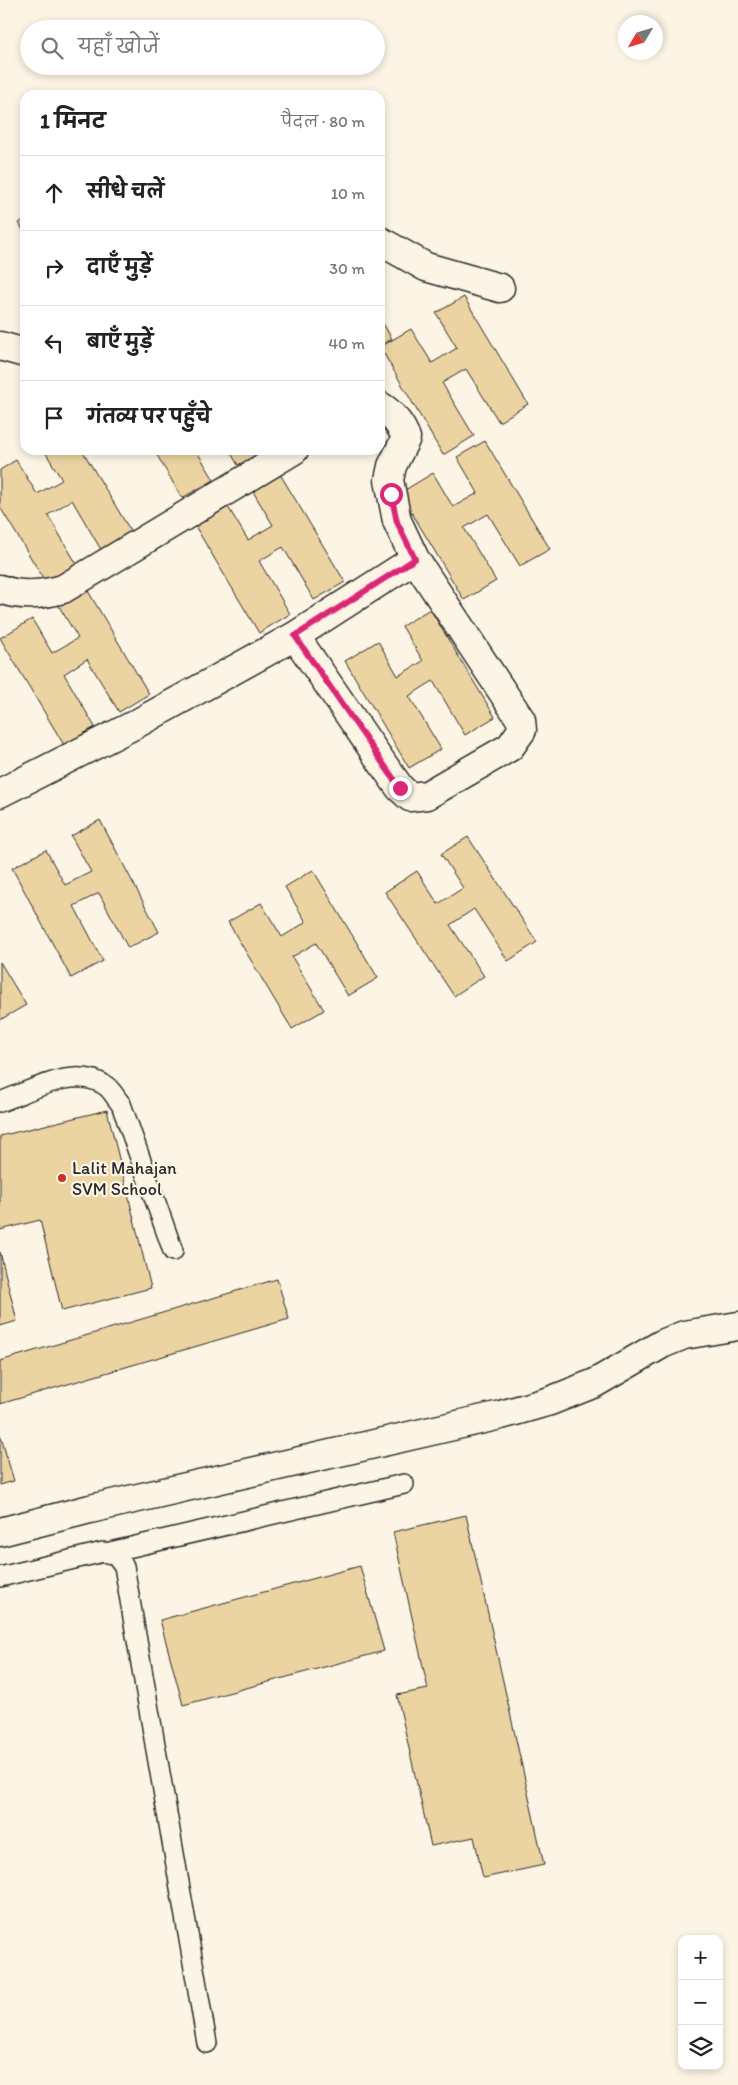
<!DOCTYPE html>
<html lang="hi">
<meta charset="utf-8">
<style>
body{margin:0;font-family:Itim,"Playpen Sans Deva",sans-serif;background:#f2f2f2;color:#222}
.controls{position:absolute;right:15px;bottom:15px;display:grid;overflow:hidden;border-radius:10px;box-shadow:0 2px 8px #0003}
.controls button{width:45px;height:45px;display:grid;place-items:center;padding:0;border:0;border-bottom:1px solid #e0e0e0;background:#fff;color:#222;font:25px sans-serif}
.compass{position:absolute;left:618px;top:15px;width:45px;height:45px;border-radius:50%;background:#fff;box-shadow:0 2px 8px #0003;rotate:232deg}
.stop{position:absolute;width:15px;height:15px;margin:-11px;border:4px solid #db2777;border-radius:50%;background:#fff}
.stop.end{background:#db2777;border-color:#fff;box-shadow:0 1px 5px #0008}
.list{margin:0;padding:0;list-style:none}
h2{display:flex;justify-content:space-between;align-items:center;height:65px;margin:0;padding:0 20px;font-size:21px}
h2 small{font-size:16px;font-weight:400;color:#767676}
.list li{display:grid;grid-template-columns:32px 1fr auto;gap:15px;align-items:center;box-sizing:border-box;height:75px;padding:0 20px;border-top:1px solid #e0e0e0}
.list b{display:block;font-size:19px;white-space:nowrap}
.list em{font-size:16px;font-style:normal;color:#767676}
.icon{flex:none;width:28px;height:28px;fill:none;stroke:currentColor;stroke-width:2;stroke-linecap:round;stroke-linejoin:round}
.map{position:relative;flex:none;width:738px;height:2085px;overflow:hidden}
.search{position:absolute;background:#fff;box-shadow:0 2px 8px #0003;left:20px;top:20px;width:365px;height:55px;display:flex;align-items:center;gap:12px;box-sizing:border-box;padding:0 18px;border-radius:28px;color:#767676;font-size:19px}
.panel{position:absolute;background:#fff;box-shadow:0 2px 8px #0003;left:20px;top:90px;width:365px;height:365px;border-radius:15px}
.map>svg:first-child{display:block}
.building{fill:#ecd3a2;stroke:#2b2b2b}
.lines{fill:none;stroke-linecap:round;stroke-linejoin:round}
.lane-casing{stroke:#2b2b2b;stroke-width:22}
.street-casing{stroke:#2b2b2b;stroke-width:31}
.lane{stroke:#fcf5e5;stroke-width:19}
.street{stroke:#fcf5e5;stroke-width:28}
.route{stroke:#db2777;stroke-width:6}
.poi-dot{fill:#c8321e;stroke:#fcf5e5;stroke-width:2}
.labels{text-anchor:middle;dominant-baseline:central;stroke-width:4.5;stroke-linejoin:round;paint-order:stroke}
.poi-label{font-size:18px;fill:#2b2b2b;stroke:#fcf5e5;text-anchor:start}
</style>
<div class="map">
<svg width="738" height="2085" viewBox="0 0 738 2085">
<rect width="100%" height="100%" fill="#fcf5e5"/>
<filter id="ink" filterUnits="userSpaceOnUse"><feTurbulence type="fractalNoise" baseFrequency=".02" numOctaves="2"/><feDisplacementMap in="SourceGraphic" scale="10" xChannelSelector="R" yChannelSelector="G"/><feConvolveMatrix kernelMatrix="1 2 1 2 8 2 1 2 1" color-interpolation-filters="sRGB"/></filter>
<g filter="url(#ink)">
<path class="building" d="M25 219V234L19 223Z
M464 297 528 404 499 422 466 369 442 383 474 436 443 455 380 347 411 329 432 363 457 348 436 313Z
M380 318 392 339 380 346Z
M485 441 550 549 520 566 488 514 464 528 496 581 464 600 400 493 433 473 453 507 478 493 457 457Z
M44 450H82L133 535 103 553 72 500 48 515 79 568 48 586 0 507V470L16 460 37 494 62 480Z
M154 450H196L214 480 182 498Z
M229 450H264L238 465Z
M280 474 345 582 314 600 283 547 259 561 290 614 259 633 195 526 228 507 248 540 273 525 252 490Z
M85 586 149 694 119 712 87 659 64 674 95 727 64 745 0 638 32 619 52 653 78 638 57 603Z
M430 609 495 717 465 735 433 681 409 696 441 749 409 768 345 661 378 641 398 676 423 661 402 626Z
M100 820 159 932 128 948 99 893 74 906 103 961 71 978 12 868 46 850 65 885 91 872 71 836Z
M468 837 537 942 508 961 474 909 450 925 484 976 454 996 385 892 417 871 438 904 463 888 441 854Z
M313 870 378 978 348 996 316 943 292 957 324 1010 292 1029 228 922 261 903 282 937 306 922 285 887Z
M0 962 26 1005 0 1020Z
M107 1110 151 1288 62 1311 40 1220 0 1230V1136Z
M0 1252 17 1321 0 1326Z
M277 1279 289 1319 0 1404V1361Z
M0 1434 14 1481 0 1485Z
M466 1515 544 1865 483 1878 474 1837 431 1846 397 1695 428 1689 393 1532Z
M360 1566 384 1651 183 1705 160 1620Z"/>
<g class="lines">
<g class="lane-casing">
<path id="lane" d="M0 1102C31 1091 76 1064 106 1086 112 1090 116 1099 121 1104L173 1251
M110 1552 404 1484
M0 1577 103 1552 116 1555 124 1566 207 2043"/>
</g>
<g class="street-casing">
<path id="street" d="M380 241 426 267 500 288
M0 346 25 353
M0 589C21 597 41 595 63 589L294 450
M295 636 385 767 400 788 410 797 427 795 510 747 522 730 521 720 415 559 397 521 389 480 392 466 406 438C402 426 391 412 380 406
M0 793 136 724 295 636 415 559
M0 1532 90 1509 501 1415 550 1401 595 1383 662 1344 684 1335 738 1326"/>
</g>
<use href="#lane" class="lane"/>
<use href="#street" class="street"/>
</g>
</g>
<g class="lines" filter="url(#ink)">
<path class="route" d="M391 494 397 522 415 559 295 636 400 788"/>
</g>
<circle class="poi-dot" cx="62" cy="1178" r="5"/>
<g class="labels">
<g class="poi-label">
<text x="72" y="1168">Lalit Mahajan<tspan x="72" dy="21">SVM School</tspan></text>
</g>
</g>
</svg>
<div class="controls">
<button>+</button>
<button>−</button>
<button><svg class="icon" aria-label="layers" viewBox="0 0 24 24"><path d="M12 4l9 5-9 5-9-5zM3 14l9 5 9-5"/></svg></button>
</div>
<svg class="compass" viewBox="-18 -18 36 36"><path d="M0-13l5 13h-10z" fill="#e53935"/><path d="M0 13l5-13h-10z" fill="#767676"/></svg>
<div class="stop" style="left:391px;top:494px"></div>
<div class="stop end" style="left:400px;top:788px"></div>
<div class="search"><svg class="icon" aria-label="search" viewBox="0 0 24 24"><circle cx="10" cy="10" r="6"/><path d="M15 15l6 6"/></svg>यहाँ खोजें</div>
<section class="panel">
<h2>1 मिनट<small>पैदल · 80 m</small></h2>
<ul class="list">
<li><svg class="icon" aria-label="ahead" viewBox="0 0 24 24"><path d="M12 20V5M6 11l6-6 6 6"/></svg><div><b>सीधे चलें</b></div><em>10 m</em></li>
<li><svg class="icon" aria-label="right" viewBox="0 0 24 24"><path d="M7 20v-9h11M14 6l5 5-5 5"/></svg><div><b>दाएँ मुड़ें</b></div><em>30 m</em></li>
<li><svg class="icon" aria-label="left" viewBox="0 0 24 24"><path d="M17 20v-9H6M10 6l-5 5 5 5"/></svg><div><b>बाएँ मुड़ें</b></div><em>40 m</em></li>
<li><svg class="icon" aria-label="arrive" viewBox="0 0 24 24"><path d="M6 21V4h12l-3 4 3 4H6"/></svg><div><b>गंतव्य पर पहुँचे</b></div></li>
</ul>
</section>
</div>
